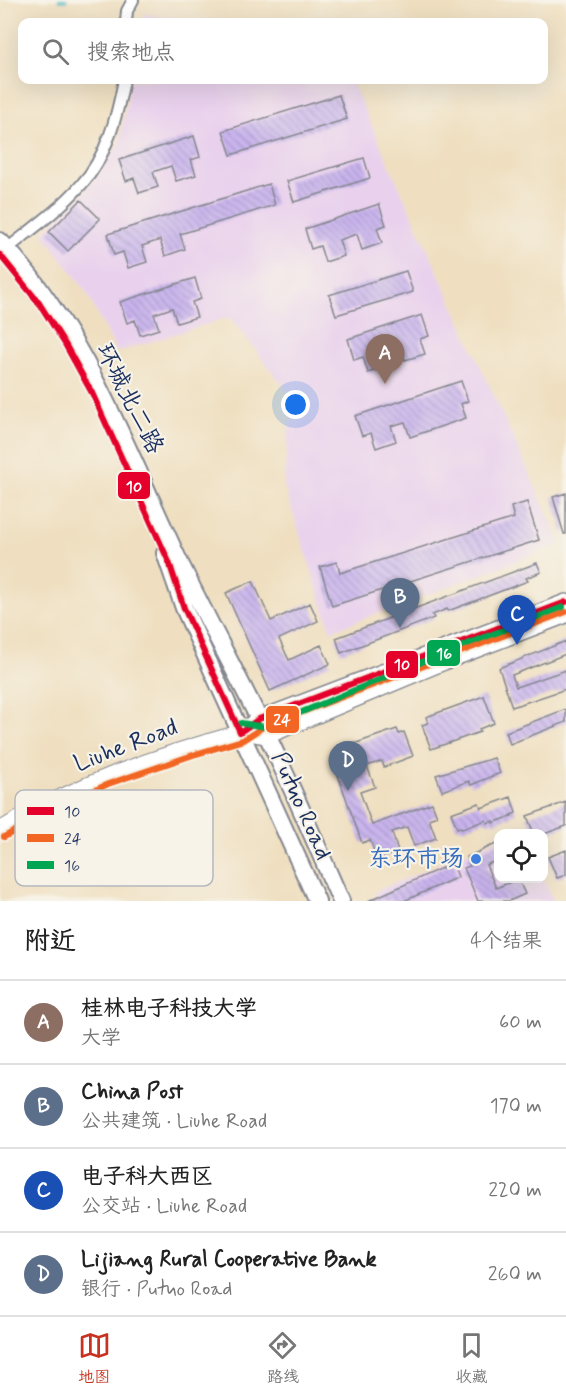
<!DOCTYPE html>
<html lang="zh">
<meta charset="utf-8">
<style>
body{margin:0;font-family:Mynerve,"LXGW WenKai TC",sans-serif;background:#f2f2f2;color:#222}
.controls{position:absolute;right:18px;bottom:18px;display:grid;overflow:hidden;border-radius:12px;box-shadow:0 6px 24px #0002}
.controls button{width:54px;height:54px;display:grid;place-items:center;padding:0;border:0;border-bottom:2px solid #e0e0e0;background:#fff;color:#222;font:30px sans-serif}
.you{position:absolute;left:296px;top:405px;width:21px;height:21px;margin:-15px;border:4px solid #fff;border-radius:50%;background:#1a73e8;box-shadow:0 0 0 9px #1a73e833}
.badge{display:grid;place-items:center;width:39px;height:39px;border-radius:50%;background:#c8321e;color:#fff;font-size:20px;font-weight:700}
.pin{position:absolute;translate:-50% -50px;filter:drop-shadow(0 2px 3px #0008)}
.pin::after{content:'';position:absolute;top:32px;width:21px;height:18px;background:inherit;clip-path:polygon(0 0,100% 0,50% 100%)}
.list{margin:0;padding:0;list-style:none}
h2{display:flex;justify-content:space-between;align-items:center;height:78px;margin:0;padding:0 24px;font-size:26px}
h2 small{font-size:20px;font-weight:400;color:#767676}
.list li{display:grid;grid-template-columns:39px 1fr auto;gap:18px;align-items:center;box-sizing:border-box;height:84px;padding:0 24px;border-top:2px solid #e0e0e0}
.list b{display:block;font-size:22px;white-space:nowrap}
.list p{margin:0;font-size:20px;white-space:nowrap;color:#767676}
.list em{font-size:20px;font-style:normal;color:#767676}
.icon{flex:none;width:33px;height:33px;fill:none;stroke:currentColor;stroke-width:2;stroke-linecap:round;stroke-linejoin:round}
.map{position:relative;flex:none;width:566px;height:901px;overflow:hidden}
.search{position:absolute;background:#fff;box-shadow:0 6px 24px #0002;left:18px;right:18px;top:18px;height:66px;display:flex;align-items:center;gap:15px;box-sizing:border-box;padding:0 21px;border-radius:12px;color:#767676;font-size:22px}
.sheet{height:414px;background:#fff}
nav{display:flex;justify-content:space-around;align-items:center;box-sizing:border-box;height:84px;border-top:2px solid #e0e0e0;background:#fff;font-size:16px;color:#767676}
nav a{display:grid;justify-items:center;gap:3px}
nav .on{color:#c8321e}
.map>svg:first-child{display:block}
.built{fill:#e9d1ed}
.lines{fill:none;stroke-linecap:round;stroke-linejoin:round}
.stream{stroke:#4dbac6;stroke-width:3}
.building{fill:url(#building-back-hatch)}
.minor-casing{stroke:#85878f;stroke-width:14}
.tertiary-casing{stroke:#85878f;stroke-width:16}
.secondary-casing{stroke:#85878f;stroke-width:18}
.primary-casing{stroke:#85878f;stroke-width:20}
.minor{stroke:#fff;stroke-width:10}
.tertiary{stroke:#fff;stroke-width:14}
.secondary{stroke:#fff;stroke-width:15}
.primary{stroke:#fff;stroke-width:16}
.bus-1-casing{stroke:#f7f3e8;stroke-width:10}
.bus-2-casing{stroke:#f7f3e8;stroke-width:10}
.bus-3-casing{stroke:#f7f3e8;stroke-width:10}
.bus-1{stroke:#e4002b;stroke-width:6}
.bus-2{stroke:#f26522;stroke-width:6}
.bus-3{stroke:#00a651;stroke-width:6}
.shop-dot{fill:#3f7fe0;stroke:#f7f3e8;stroke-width:2}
.labels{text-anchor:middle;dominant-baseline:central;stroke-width:4.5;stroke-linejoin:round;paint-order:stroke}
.street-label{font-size:24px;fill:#1b2f5e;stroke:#f7f3e8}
.shop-label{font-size:24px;fill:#366cbe;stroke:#f7f3e8;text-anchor:end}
.key{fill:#f7f3e8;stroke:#b5b8bf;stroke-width:1.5}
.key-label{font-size:16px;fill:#1b2f5e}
.line-badge{stroke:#f7f3e8;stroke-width:2}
.badge-label{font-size:16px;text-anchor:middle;font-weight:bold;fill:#fff}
</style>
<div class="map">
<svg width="566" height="901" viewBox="0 0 566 901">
<defs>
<pattern id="building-back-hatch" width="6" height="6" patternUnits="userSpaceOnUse" patternTransform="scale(1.5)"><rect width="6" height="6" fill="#cab5ee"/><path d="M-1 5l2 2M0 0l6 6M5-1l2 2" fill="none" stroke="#a394c4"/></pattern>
</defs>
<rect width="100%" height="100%" fill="#f7f3e8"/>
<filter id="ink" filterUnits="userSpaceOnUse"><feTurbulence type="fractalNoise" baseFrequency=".0167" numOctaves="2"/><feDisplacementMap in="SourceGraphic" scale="12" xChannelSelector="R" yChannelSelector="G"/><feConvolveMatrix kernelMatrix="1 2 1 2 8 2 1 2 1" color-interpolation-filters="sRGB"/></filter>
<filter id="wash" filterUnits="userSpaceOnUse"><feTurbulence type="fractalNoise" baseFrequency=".008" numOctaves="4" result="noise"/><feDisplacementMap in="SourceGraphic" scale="24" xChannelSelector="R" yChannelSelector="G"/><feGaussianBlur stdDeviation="1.35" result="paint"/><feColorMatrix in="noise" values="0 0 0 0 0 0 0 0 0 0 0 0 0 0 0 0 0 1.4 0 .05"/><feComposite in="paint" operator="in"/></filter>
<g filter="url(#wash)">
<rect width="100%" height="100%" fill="#efdfc0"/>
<path class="built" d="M144 14 189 22H142Z
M131 80H351L561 544 331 631 284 485 289 421 306 415 230 317 117 352 85 290 43 233 81 197 119 145Z
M498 839V878L543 879 553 901H378L375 892Z"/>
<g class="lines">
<path class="stream" d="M59 0H66"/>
</g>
<g id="blocks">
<path class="building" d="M339 95 347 119 231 155 223 131Z
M194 136 200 157 191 160 196 175 176 181 171 166 153 172 158 187 139 193 134 178 126 181 119 160Z
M364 158 370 178 294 202 287 181Z
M269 184 275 205 180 234 185 249 165 256 160 240 142 246 147 262 128 268 123 252 114 255 108 234Z
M81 200 100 219 68 251 49 232Z
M379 204 386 225 377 228 382 243 362 250 357 234 339 240 344 256 325 262 320 246 311 249 305 229Z
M406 271 413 292 336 315 329 295Z
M195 278 201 299 192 302 197 317 177 323 172 308 154 314 159 329 140 335 135 320 127 323 120 302Z
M422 315 429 336 420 339 425 354 405 360 400 345 382 351 387 366 368 373 363 357 354 360 348 339Z
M461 381 468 401 461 404 466 418 410 437 405 422 391 426 396 441 376 448 371 433 362 436 355 416Z
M566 493V534H564L553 497Z
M527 502 539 540 332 606 320 567 337 562 340 573 514 518 511 507Z
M537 563 541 572 526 578 528 581 448 611 447 609 432 615 434 618 341 653 336 638Z
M253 581 271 621 310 603 318 621 279 639 289 660 321 645 330 664 270 691 226 593Z
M566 641V654L512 675 516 687 566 670V689L512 707 499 668Z
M484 696 494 723 479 729 480 732 431 749 422 725 428 723 426 717Z
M566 709V722L510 744 506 732Z
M397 729 399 734 404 732 413 756 384 767 382 761 367 766 375 787 360 792 372 825 432 803 437 816 429 819 436 838 414 846 407 827 392 832 398 852 377 859 370 840 362 843 335 767 347 763 342 748Z
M494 758 500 773 471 785 469 781 442 791 436 775Z
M511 797 516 813 511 815 512 816 493 823V821L487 823 486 820 462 829 461 827 457 828 451 813 479 803 481 808Z
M566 802V826L544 834H534L527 816Z
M498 843V860L486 865 496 888 518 879 525 894 509 901H478L464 868 470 866 467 857Z
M566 850V875L557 878 548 857Z
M453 863 458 877 404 901H368Z"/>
</g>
</g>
<g filter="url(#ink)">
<use href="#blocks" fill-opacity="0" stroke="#85878f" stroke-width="1.5"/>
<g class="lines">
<g class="minor-casing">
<path id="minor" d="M126 22 127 11 133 0
M7 249C32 229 59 210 81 185 107 157 117 116 124 80"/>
</g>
<g class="tertiary-casing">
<path id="tertiary" d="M0 829C75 784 156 755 240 732"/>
</g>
<g class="secondary-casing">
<path id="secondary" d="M240 732 259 719 566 602
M255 734 267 736 444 662 566 615"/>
</g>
<g class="primary-casing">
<path id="primary" d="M0 241C84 330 126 448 177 557 203 611 232 665 259 719 289 778 314 840 341 901
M165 553 184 608 317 901"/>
</g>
<use href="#minor" class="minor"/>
<use href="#tertiary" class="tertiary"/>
<use href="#secondary" class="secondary"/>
<use href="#primary" class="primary"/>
<g class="bus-1-casing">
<path id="bus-1" d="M0 255 39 303 65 344 92 393 169 562 184 608 240 732
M240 732 259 719 566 602"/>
</g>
<g class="bus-2-casing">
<path id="bus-2" d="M4 837 61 806 108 784 196 754 243 740 263 727 566 612"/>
</g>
<g class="bus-3-casing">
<path id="bus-3" d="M241 723 266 727 441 654 563 607"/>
</g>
<use href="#bus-1" class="bus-1"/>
<use href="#bus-2" class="bus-2"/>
<use href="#bus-3" class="bus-3"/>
</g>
</g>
<circle class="shop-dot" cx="476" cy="859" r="6"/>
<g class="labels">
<g class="street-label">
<text transform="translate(129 399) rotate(63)">环城北二路</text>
<text transform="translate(126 746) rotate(-21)">Liuhe Road</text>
<text transform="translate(301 806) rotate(66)">Putuo Road</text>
</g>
<g class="shop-label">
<text x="464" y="859">东环市场</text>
</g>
</g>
<rect x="15" y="790" width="198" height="96" rx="9" class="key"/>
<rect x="27" y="807" width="27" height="8" fill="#e4002b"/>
<rect x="27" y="834" width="27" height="8" fill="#f26522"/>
<rect x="27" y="861" width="27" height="8" fill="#00a651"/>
<g class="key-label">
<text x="64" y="817">10</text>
<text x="64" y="844">24</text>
<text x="64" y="871">16</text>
</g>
<g class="line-badge">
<rect x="117" y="471" width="34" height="29" rx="6" fill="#e4002b"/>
<rect x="426" y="639" width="35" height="28" rx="6" fill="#00a651"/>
<rect x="385" y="650" width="34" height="29" rx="6" fill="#e4002b"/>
<rect x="265" y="705" width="35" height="29" rx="6" fill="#f26522"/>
</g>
<g class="badge-label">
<text x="134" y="492">10</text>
<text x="444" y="659">16</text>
<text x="402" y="670">10</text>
<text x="282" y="725">24</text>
</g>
</svg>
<div class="controls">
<button><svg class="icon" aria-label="locate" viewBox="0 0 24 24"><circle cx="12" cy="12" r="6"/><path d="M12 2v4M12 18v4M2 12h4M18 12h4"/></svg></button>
</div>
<div class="you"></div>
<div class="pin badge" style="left:385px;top:384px;background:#8d6e63">A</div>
<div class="pin badge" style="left:400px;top:628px;background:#5c6f8a">B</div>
<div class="pin badge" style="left:517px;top:645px;background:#1a4fb4">C</div>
<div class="pin badge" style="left:348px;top:791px;background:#5c6f8a">D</div>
<div class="search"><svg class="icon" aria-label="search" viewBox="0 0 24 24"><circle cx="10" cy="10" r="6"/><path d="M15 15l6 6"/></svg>搜索地点</div>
</div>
<section class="sheet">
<h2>附近<small>4个结果</small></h2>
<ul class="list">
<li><span class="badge" style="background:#8d6e63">A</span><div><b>桂林电子科技大学</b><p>大学</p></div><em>60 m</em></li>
<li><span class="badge" style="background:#5c6f8a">B</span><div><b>China Post</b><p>公共建筑 · Liuhe Road</p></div><em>170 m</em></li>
<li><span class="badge" style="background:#1a4fb4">C</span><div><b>电子科大西区</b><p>公交站 · Liuhe Road</p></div><em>220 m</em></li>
<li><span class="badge" style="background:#5c6f8a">D</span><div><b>Lijiang Rural Cooperative Bank</b><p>银行 · Putuo Road</p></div><em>260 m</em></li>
</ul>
</section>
<nav>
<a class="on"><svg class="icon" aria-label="map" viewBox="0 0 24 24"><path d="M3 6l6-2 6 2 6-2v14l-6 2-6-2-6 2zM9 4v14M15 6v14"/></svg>地图</a>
<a><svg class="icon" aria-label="directions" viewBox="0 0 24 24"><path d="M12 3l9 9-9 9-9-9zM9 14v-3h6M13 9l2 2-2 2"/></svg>路线</a>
<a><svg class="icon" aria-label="saved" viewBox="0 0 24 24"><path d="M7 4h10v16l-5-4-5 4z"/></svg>收藏</a>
</nav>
